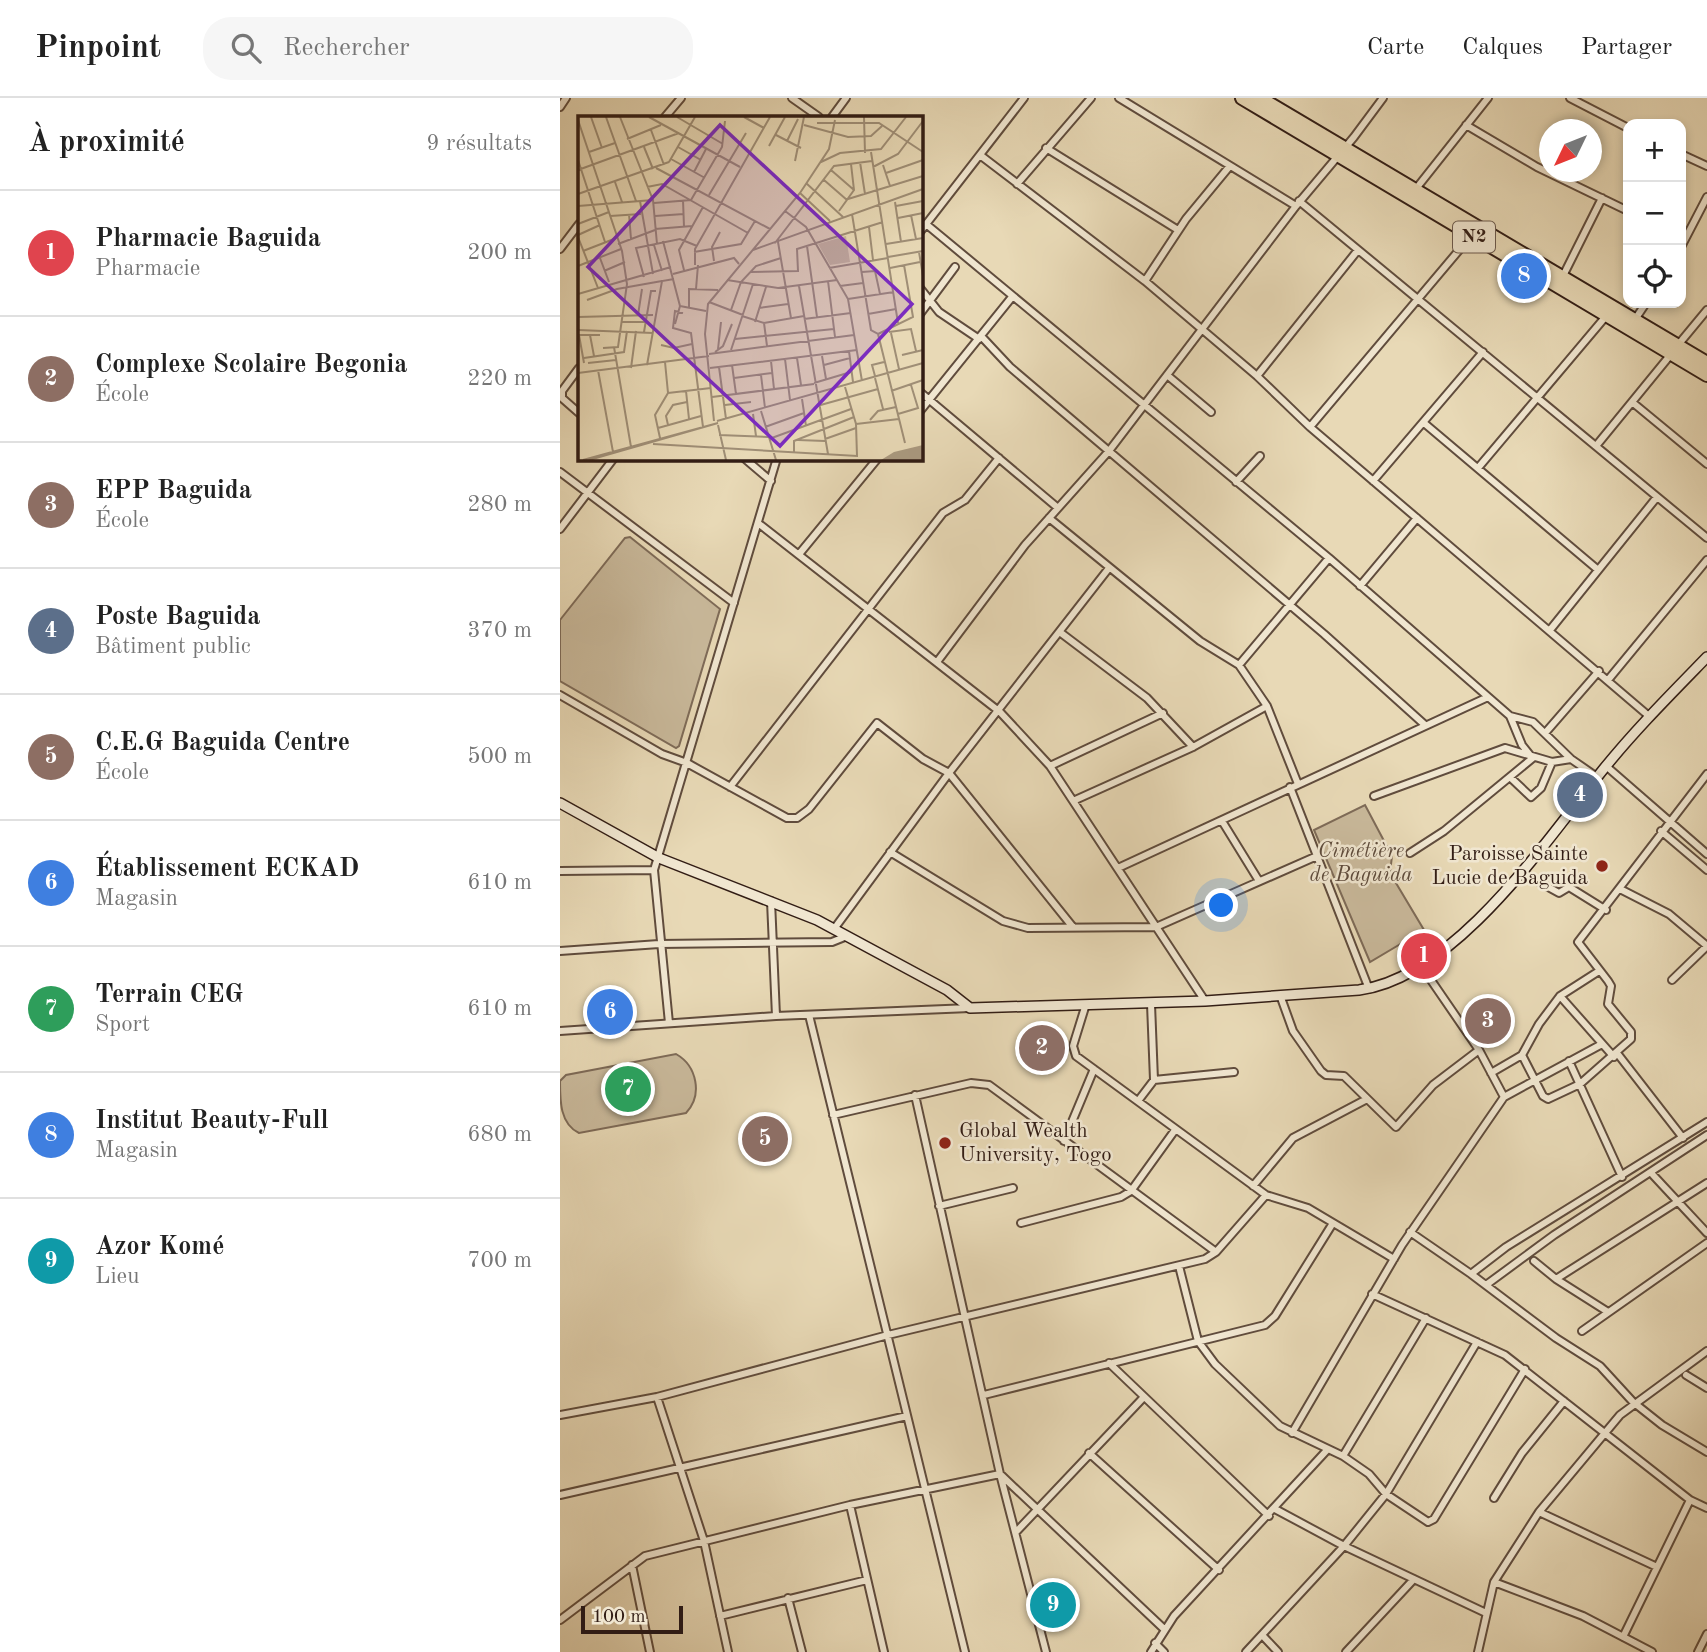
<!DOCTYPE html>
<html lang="fr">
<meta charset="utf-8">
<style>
body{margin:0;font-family:"Old Standard TT",serif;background:#f6f6f6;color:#222}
.controls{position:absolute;right:21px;top:21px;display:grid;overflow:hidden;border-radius:14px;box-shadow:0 4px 10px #0003}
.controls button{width:63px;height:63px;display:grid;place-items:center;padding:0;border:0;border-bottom:2px solid #e0e0e0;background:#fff;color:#222;font:35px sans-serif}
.compass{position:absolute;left:979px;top:21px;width:63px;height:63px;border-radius:50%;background:#fff;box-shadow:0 4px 10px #0003;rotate:227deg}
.scale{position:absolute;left:21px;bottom:18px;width:102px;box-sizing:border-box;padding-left:7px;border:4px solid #321d15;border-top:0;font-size:19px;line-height:24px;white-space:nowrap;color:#321d15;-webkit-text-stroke:5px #f0e6d0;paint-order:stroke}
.you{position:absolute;left:662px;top:808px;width:24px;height:24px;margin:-18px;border:5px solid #fff;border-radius:50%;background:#1a73e8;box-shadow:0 0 0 10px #1a73e833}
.badge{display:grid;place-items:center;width:46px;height:46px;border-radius:50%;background:#8f2418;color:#fff;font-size:23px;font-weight:700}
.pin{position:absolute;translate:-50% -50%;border:4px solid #fff;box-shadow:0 2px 7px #0006}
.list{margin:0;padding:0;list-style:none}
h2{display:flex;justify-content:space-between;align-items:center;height:91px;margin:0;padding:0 28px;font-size:30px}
h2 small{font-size:23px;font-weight:400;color:#767676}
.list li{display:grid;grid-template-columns:46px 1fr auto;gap:21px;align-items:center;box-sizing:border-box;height:126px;padding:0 28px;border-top:2px solid #e0e0e0}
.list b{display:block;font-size:26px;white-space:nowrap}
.list p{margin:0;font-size:23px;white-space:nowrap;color:#767676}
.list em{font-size:23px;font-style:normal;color:#767676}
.icon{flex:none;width:38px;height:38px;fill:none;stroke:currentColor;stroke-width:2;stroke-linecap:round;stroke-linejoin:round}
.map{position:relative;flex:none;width:1147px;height:1554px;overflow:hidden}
header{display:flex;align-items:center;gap:42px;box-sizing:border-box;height:98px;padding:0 35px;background:#fff;border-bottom:2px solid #e0e0e0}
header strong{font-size:33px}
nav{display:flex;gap:38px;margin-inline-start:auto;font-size:24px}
.search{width:490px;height:63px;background:#f6f6f6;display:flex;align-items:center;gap:18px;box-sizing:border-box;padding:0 24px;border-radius:28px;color:#767676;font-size:26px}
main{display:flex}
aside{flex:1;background:#fff}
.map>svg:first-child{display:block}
.green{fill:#c9b99b;stroke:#7e6b58;stroke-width:2}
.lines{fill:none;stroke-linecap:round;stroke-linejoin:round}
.street-casing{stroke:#604c3d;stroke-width:10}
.secondary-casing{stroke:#321d15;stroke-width:12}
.highway-casing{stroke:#321d15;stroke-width:16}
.street{stroke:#f0e6d0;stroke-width:6}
.secondary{stroke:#f0e6d0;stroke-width:9}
.highway{stroke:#e8d9b6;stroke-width:12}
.poi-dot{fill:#8f2418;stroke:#f0e6d0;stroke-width:2.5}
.labels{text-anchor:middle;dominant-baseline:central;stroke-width:5;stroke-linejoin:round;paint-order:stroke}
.shield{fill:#f0e6d0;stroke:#6b594d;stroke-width:2}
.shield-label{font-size:19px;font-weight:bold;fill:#321d15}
.park-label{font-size:21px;font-style:italic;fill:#5f4c3d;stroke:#f0e6d0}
.poi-label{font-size:21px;fill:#321d15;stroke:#f0e6d0;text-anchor:end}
.inset-road{fill:none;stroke:#9f8e76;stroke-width:2}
.view{fill:#7b2cbf;fill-opacity:0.15;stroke:#7b2cbf;stroke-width:3.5}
.inset-edge{fill:none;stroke:#321d15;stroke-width:3.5}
</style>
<header>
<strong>Pinpoint</strong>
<div class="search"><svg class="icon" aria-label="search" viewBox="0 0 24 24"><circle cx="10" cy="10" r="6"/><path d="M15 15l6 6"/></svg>Rechercher</div>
<nav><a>Carte</a><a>Calques</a><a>Partager</a></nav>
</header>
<main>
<aside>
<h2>À proximité<small>9 résultats</small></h2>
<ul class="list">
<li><span class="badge" style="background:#e0444e">1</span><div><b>Pharmacie Baguida</b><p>Pharmacie</p></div><em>200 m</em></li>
<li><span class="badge" style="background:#8d6e63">2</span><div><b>Complexe Scolaire Begonia</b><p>École</p></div><em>220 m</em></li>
<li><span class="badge" style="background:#8d6e63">3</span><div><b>EPP Baguida</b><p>École</p></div><em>280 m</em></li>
<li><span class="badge" style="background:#5c6f8a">4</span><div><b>Poste Baguida</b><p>Bâtiment public</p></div><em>370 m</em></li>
<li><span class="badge" style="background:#8d6e63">5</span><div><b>C.E.G Baguida Centre</b><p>École</p></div><em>500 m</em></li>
<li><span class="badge" style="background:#3f7fe0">6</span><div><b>Établissement ECKAD</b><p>Magasin</p></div><em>610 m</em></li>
<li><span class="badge" style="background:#2e9e5b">7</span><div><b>Terrain CEG</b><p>Sport</p></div><em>610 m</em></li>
<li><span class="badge" style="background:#3f7fe0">8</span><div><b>Institut Beauty-Full</b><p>Magasin</p></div><em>680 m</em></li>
<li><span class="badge" style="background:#0f9aa8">9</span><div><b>Azor Komé</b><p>Lieu</p></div><em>700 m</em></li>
</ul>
</aside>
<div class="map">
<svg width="1147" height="1554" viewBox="0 0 1147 1554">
<rect width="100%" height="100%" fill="#e8d9b6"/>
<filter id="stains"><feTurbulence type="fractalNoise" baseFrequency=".00286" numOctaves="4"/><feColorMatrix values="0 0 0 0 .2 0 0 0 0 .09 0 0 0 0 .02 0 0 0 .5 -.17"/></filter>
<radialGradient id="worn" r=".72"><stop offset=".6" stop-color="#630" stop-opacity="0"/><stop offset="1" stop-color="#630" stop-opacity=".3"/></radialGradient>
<path class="green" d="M70 439 160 511 119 648 116 650 0 583V522L65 440Z
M805 707 832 758 830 775 864 832 810 864 754 732Z
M116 956C137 968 143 997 126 1015L19 1035C0 1026 0 1003 0 983L6 977Z"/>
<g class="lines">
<g class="street-casing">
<path id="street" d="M232 0 259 19
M559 0 736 108
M1010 0 1068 30
M0 9 6 0
M105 19 121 0
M272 19 286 0
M906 27 977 69 1068 113
M486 50 618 132
M1121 56 1147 68
M420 57 585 183 697 278 750 329 1090 619
M457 86 531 0
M855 92 928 0
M739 103 1147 440
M366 126 769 460 950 618 962 647 970 657
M360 134 464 0
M1121 149 1147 99
M0 151 19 126
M1003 178 1042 100
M585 183 626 121 669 69
M360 190 379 214 419 241
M360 216 395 169
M1074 223 1086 205
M421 238 450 269 764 536 865 627
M1118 247 1147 212
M19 270 2 293V300L19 315
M607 277 651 314
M697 278 798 152
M360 294 498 410
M1072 304 1147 366
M360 313 452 199
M864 325 1037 471
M750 329 911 138
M1036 348 1112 255
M184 360 211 383
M918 370 1047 217
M0 374 174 505
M813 383 923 254
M676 384 700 358
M489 420 640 543 679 567 707 608 738 686
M198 425 440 614 490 668 645 903
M0 431 54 360
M240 455 318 360
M800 488 857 420
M990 532 1097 399
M501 535 587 600 633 649
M377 564 465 447 549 353 736 108 794 39 823 0
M679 567 769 460
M1048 582 1147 462
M0 597 102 656 127 665 227 720H237L249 711 317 625 363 661 389 675 512 828
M950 618 973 624 1011 661 1037 679
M986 634 1039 573
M490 668 603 615
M1046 668 1147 756
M951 680 971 699 981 690 992 664
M170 689 383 415 405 402 439 360
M730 689 809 891
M814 698 945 650 992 664 1011 661
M513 703 633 649 707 608
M662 723 699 783
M1101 733 1147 772
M330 754 443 823 468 830 596 829 757 758
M850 755 884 733 974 659
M558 770 928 599
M0 773 94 772
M963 775 999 795 1009 789 1046 812
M1060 791 1109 816 1147 848
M211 803 216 918
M274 831 389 675 549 470
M0 853 99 846 272 844 287 838
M862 869 919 952 944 999
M1112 882 1147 848
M720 897 733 933 761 973 766 977 784 978 836 1029 873 987 919 952
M1000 898 1054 959
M526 906 513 948 516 958 706 1097 748 1110 834 1161
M591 906 594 982
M249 917 405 1554
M109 925 94 772 217 360
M0 933 216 918 410 910
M1057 955 1123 1040
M962 957 983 998 988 1001 1020 986 1071 941V934L1048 906 1051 888 1048 883 1018 844 1147 676
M1009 963 1062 1079
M931 975 962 957 979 926 1000 898 1039 873
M355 997 440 1376 486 1554
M578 1003 594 982 674 974
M273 1017 411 985 429 987 656 1154
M504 1043 534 971
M1093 1077 1147 1135
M693 1088 733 1040 807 1001
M379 1108 453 1090
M461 1125 561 1099 571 1093 615 1032
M850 1134 911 1176 946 1149 1147 1024
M974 1163 996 1181 1147 1085
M619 1168 638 1243 655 1266 720 1328 783 1358 809 1376 826 1396 868 1424 874 1421 965 1271
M911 1176 996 1240 1040 1268 1073 1304 1102 1327 1147 1354
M996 1181 1048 1214
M926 1187 994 1137 1147 1037
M812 1196 945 1257 1130 1402 1147 1410
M1022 1233 1147 1145
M549 1265 709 1418
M1126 1277 1147 1290
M424 1297 705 1227 715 1218 773 1125
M97 1299 144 1443 168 1554
M0 1317 97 1299 328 1237 645 1161 656 1154 706 1097
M732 1335 842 1147 944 999 1042 946
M529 1355 659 1472
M783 1358 866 1220
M0 1397 347 1318
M934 1400 962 1355 1004 1303
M290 1407 324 1554
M715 1411 784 1448 926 1515
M979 1414 1097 1469
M456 1434 583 1300
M72 1467 90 1554
M934 1484 1023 1518 1092 1554
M228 1500 242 1554
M160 1518 307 1482
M0 1522 85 1458 290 1407 440 1376 603 1530
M702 1537 718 1554
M1063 1539 1130 1402
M595 1545 604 1554
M591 1554 614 1518 768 1351
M686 1554 784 1448 826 1396 917 1244
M786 1554 854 1481
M918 1554 934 1484 979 1414 1060 1317 1147 1253
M1138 1554 1147 1536"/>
</g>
<g class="secondary-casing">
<path id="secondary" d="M0 705 99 760 257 822 387 892 410 910 645 903 799 892C894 880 986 743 1042 673 1074 633 1111 596 1147 559"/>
</g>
<g class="highway-casing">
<path id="highway" d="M682 0 1147 277
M700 0 1147 265"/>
</g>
<use href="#street" class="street"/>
<use href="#secondary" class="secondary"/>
<use href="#highway" class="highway"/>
</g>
<g class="poi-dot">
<circle cx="1042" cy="768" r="7"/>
<circle cx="385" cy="1045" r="7"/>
</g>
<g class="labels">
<rect class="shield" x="893" y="123.5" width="42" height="31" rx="5"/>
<g class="shield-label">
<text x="914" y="139">N2</text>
</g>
<g class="park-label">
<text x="801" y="753">Cimétière<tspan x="801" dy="24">de Baguida</tspan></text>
</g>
<g class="poi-label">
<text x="1028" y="756">Paroisse Sainte<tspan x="1028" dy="24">Lucie de Baguida</tspan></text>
<text x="399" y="1033" text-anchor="start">Global Wealth<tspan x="399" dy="24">University, Togo</tspan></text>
</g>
</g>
<g transform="translate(18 18)">
<rect width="345" height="345" fill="#e8d9b6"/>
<path d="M268 120 272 146 252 149 240 128Z" fill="#c9b99b"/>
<path d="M345 329V344H303L316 336Z" fill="#aa997f"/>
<path class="inset-road" d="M13 1 24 32M28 1 58 85M42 1 75 84 79 128M71 1 162 51M99 1 145 28M166 1 186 12M286 1 287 37M0 4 44 135 49 168 40 231 25 232M239 7H301L345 36M226 9 270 21 293 20 304 10M73 14 86 49M198 19 223 32M49 23 83 9M209 25 220 3M191 30 207 1M66 31 75 53M100 31 123 44M11 36 37 27M293 36 320 207M93 43 127 62M0 44 27 126M217 45 226 1M91 46 117 1M243 46 262 37 303 33 328 1M282 46 287 78M305 49 312 70M295 51 320 38 345 5M78 52 192 113M0 54 101 17M253 54 276 74M116 56 128 33M308 57 345 44M246 64 269 84M37 66 44 86M228 67 265 101M69 71 84 68 170 117M222 77 252 105M0 78 91 46M131 79 168 17M270 83 345 60M105 84 106 111M62 85 75 158M317 86 323 126M76 87 113 84 144 31 147 5M0 90 75 84M318 90 345 85M207 95 228 111 270 183 284 265M261 95 276 74 273 48M51 98 53 123M274 98 293 214 300 218 327 327M333 99 338 123M32 100 63 98M77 100 106 98M320 102 345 97M0 108 31 96M291 111 295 144M77 113 114 110M0 119 22 109M0 121 20 172M85 125 102 190 97 208M200 126 213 202M197 127 256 50 294 45M40 128 77 114M308 128 345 122M76 129 84 155M229 130 239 201M175 134 345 73M5 135 36 123M116 136 163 128 177 105M341 136 345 160M310 141 345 135M22 142 31 166M136 145 134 131 142 116M117 149V133L192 1M0 150 43 133M251 152 310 142M312 152 342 146M106 154 101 134 125 91M26 155 47 146M173 156 220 155 219 133 305 106M284 156 297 155 302 178M95 158 156 142 161 148M66 161 58 132 102 123 119 130M149 164 200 172 259 164M250 165 257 221M221 170 250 338M262 170 285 167M118 173 120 149M0 178 93 151M270 183 316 176M9 184 39 173 84 165M131 186 165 199M102 190 128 195M111 192V173L140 174M181 192 210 188M153 194 163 166 178 150 203 142M105 197 97 195 95 212 113 217 125 311M290 198 318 193M60 199 64 173M164 200 186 207 226 200M0 201 75 199M226 203 273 197M44 206H68M177 206 188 171M186 207 189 230M0 214 75 217M66 216 73 175H78M311 216 333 213 338 235M313 217 321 253M300 218 335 201 326 149M0 219H22M1 219 6 247M12 219 16 240M157 223 256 213M83 229 96 232 114 228M36 231 53 331M140 233 143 206M153 234 175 168M271 235 275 266M137 236 145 230 154 208M131 238 276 219M324 239 345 234M244 240 248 263M6 242 46 236 49 215M219 242 223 269M207 243 212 284M193 245 196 273M10 247 38 244M69 249 84 165 96 163M154 249 158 278M246 249 272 242M141 251 148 303M53 252 58 215M132 252 279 234M20 254 35 336M0 257 131 240M183 259 187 292M297 260 294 249 306 246M156 262 194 257M297 262 305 293M236 267 273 256M108 275 111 303M313 275 345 264M90 277 133 272M134 281 236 268M224 283 228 310M147 289 173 286M239 290 300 273M183 295 198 344M175 298 178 320M320 298 340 292 333 269M292 304 300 295 318 291M136 305 127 218 130 188 222 77 251 33 257 4M139 305 345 247M278 308 321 303M90 309 88 300 95 289 109 286M140 309 148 344M187 311 226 297M80 312 123 300M141 319 190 321M82 322 77 299 90 277 87 246M191 323 273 293M247 323 278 312M220 324 247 325M75 328 279 340 278 308 267 271M216 336V325L276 301M5 344 140 307 11 344"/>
<path class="view" d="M142 9 334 188 202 330 10 151Z"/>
<rect width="345" height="345" class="inset-edge"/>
</g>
<rect width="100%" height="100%" filter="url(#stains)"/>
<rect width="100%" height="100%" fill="url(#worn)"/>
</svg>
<div class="controls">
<button>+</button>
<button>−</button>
<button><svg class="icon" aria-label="locate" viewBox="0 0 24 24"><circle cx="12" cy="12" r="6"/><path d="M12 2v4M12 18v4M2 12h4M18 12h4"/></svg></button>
</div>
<svg class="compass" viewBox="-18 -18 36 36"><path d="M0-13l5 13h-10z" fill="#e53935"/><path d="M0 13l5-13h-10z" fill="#767676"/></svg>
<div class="scale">100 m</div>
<div class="you"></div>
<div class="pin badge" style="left:864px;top:858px;background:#e0444e">1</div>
<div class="pin badge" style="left:482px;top:950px;background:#8d6e63">2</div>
<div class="pin badge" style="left:928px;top:923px;background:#8d6e63">3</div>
<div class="pin badge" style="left:1020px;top:697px;background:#5c6f8a">4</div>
<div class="pin badge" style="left:205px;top:1041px;background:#8d6e63">5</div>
<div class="pin badge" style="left:50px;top:914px;background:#3f7fe0">6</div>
<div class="pin badge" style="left:68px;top:991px;background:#2e9e5b">7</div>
<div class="pin badge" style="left:964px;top:178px;background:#3f7fe0">8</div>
<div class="pin badge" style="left:493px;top:1507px;background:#0f9aa8">9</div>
</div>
</main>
